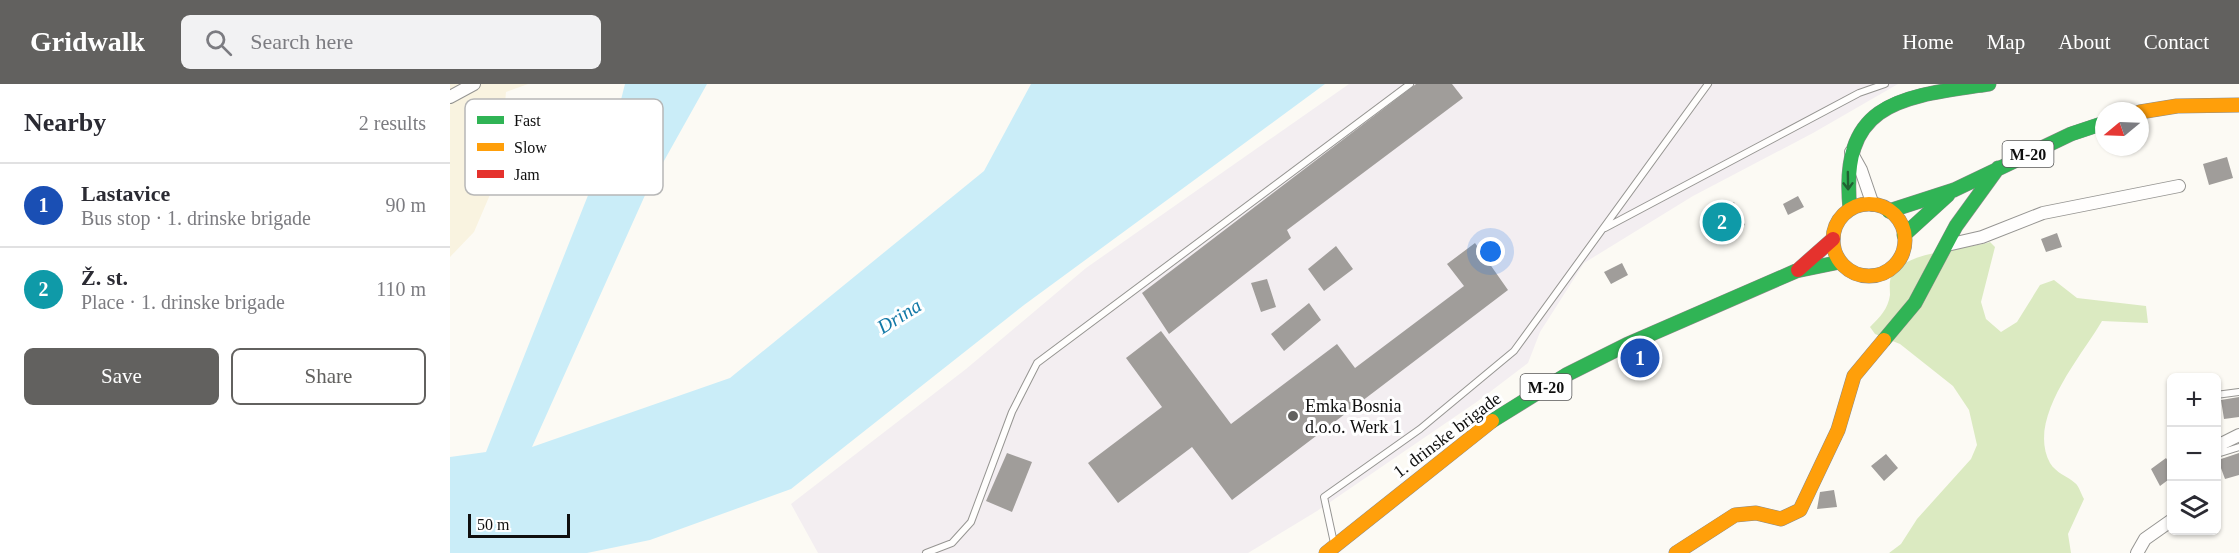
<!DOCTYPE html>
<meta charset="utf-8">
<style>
body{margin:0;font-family:"Times New Roman",serif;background:#f2f2f3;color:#2b2b33}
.controls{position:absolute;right:18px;bottom:18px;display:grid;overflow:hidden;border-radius:9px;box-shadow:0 2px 4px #0004}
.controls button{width:54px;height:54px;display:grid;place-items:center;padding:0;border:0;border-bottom:2px solid #e1e1e2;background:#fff;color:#2b2b33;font:30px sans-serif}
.compass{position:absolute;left:1645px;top:18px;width:54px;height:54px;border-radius:50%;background:#fff;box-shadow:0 2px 4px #0004;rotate:251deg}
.scale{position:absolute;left:18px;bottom:15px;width:102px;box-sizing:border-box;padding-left:6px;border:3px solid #0f0f0f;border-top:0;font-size:16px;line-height:21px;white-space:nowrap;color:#0f0f0f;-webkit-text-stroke:4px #fff;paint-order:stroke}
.you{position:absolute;left:1041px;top:168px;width:21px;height:21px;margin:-15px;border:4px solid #fff;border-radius:50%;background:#1a73e8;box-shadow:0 0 0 9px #1a73e833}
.badge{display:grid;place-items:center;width:39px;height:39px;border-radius:50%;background:#62615f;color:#fff;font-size:20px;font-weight:700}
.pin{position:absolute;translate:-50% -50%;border:3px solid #fff;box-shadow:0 2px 6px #0006}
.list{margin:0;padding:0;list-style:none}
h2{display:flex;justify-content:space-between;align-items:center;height:78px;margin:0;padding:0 24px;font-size:26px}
h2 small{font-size:20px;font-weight:400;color:#7c7c81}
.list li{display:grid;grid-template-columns:39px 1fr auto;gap:18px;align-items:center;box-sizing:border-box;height:84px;padding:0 24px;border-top:2px solid #e1e1e2}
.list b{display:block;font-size:22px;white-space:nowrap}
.list p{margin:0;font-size:20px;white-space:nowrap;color:#7c7c81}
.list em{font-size:20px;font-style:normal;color:#7c7c81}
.actions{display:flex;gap:12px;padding:18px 24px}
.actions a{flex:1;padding:14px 0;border:2px solid #62615f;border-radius:9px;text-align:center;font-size:21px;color:#62615f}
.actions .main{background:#62615f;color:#fff}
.icon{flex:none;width:33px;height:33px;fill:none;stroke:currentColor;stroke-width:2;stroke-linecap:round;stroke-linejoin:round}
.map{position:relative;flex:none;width:1789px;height:469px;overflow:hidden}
header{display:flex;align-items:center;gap:36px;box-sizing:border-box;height:84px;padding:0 30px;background:#62615f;color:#fff}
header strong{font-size:28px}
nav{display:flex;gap:33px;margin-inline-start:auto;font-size:21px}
.search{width:420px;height:54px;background:#f2f2f3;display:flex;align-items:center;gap:15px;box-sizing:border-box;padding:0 21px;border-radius:9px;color:#7c7c81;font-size:22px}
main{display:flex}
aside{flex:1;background:#fff}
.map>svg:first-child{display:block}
.industrial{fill:#f3eef1}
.farmland{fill:#f9f3e0}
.forest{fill:#dbeac1}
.water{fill:#caedf8}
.building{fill:#a09d9a}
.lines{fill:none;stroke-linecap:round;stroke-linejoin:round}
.lane-casing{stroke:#969592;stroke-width:8}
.street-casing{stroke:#969592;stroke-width:14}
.fast-casing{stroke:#8c8b89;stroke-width:15}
.slow-casing{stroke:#8c8b89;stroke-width:15}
.jam-casing{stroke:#8c8b89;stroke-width:15}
.lane{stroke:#fffefd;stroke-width:6}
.street{stroke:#fffefd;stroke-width:12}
.fast{stroke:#30b455;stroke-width:14}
.slow{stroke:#ff9f0a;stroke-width:14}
.jam{stroke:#e5322d;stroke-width:14}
.oneway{stroke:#206232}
.poi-dot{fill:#62615f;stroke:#fff;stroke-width:2}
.labels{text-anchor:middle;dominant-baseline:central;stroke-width:6;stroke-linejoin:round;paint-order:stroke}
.shield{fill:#fff;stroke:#575757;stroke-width:1.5}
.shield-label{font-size:16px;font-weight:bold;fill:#0f0f0f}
.poi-label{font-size:18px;fill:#0f0f0f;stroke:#fff;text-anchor:start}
.street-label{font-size:18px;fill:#0f0f0f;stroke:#fff}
.water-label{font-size:20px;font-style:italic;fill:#1279a7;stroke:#fff}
.key{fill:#fff;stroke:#b7b7b7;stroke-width:1.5}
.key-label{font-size:16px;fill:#0f0f0f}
</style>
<header>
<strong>Gridwalk</strong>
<div class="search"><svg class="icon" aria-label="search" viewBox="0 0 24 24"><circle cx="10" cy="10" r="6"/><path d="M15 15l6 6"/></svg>Search here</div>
<nav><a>Home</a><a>Map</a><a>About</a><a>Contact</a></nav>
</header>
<main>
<aside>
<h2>Nearby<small>2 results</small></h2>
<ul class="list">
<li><span class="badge" style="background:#1a4fb4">1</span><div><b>Lastavice</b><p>Bus stop · 1. drinske brigade</p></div><em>90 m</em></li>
<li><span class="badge" style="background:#0f9aa8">2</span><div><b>Ž. st.</b><p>Place · 1. drinske brigade</p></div><em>110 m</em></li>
</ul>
<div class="actions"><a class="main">Save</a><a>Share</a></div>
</aside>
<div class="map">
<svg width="1789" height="469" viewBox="0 0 1789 469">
<rect width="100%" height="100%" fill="#fcfaf4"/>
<path class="industrial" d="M899 0H1448L1363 49 1243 112 1134 179 1090 248 1078 279 1028 317 867 427 798 469H368L341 420 516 285 636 184Z"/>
<path class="farmland" d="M0 0H78L56 8 48 92 24 148 0 173Z"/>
<path class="forest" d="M1540 158 1545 163 1531 218 1536 235 1551 248 1567 238 1590 201 1604 196 1627 214 1696 222 1698 239 1652 237C1631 273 1576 335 1600 379 1606 389 1617 392 1625 399 1629 402 1631 410 1634 415L1618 450 1621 469H1439L1451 460 1467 435 1521 375 1527 361 1519 326 1503 302 1450 260 1425 250 1420 243C1430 233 1438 225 1440 211 1440 206 1439 198 1441 193 1452 167 1515 166 1540 158Z"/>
<path class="water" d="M175 0H257L196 109 82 363 280 294 534 87 581 0H875L574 221 341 405 200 456 137 469H0V373L36 368 162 51Z"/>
<path class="building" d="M966 0H1002L1013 14 837 146 841 154 719 250 692 209Z
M1777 73 1783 94 1759 101 1753 80Z
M1348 112 1354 123 1338 131 1333 120Z
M1284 118 1295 141 1261 157 1250 135Z
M1607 149 1612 163 1596 168 1591 155Z
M1025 159 1058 206 782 416 742 363 668 419 638 379 712 323 676 274 711 247 781 340 887 260 905 284 1014 202 997 180Z
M886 162 903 185 874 207 858 185Z
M1172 179 1178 191 1161 200 1154 188Z
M817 195 826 223 811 228 801 199Z
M859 219 871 236 834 267 821 250Z
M1789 313V333L1774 335 1771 316Z
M557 369 582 378 562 428 536 417Z
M1789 369V391L1775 395 1768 376Z
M1436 370 1448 384 1434 397 1421 382Z
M1716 374 1722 383V393L1710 402 1701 385Z
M1384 406 1387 423 1367 425 1370 408Z"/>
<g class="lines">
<g class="lane-casing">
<path id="lane" d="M1155 144 1409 9 1435 0
M1766 311 1789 308
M1767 370 1789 363
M884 459 874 413 970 345 1064 267 1258 0
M476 469 502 459 521 438 562 328 587 279 960 0"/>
</g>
<g class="street-casing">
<path id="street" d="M0 13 24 0
M1401 68 1411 86 1423 121
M1497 161 1532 153 1593 129 1729 102
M1766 367 1773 359 1789 351
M1687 469 1695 455 1722 436"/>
</g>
<g class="fast-casing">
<path id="fast" d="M1400 125C1389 17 1451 13 1539 0
M1439 127 1504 106 1621 50 1654 39
M1454 151 1498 111
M1434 256 1465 219 1506 142 1548 84
M1042 337 1116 291 1176 261 1346 187 1390 178"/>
</g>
<g class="slow-casing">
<path id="slow" d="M1690 28 1727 22 1789 21
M1383 156a36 36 0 1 1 72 0a36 36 0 1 1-72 0Z
M876 469 1042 337
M1226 469 1285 431 1306 429 1331 435 1350 426 1388 346 1404 292 1434 256"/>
</g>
<g class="jam-casing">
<path id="jam" d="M1348 186 1383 155"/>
</g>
<use href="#lane" class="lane"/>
<use href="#street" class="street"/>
<use href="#fast" class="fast"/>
<use href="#slow" class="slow"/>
<use href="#jam" class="jam"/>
</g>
<defs><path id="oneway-shaft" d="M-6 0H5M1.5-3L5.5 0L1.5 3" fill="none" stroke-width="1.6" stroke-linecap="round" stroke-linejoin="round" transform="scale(1.5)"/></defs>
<use class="oneway" href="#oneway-shaft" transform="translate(1398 97) rotate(89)"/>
<circle class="poi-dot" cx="843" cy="332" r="6"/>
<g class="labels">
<g class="shield">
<rect x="1552.5" y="57" width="51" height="26" rx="4.5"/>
<rect x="1070.5" y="290" width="51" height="26" rx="4.5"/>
</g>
<g class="shield-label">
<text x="1578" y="70">M-20</text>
<text x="1096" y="303">M-20</text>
</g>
<g class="poi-label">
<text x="855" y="322">Emka Bosnia<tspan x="855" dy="21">d.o.o. Werk 1</tspan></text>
</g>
<g class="street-label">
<text transform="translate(997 351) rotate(-37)">1. drinske brigade</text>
</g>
<g class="water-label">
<text transform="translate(449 232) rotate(-32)">Drina</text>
</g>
</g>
<rect x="15" y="15" width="198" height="96" rx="9" class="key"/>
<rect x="27" y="32" width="27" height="8" fill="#30b455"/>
<rect x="27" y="59" width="27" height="8" fill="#ff9f0a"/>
<rect x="27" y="86" width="27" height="8" fill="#e5322d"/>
<g class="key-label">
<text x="64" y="42">Fast</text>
<text x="64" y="69">Slow</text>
<text x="64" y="96">Jam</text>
</g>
</svg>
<div class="controls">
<button>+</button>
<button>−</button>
<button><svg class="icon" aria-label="layers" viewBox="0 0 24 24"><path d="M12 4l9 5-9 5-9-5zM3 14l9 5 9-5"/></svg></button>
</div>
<svg class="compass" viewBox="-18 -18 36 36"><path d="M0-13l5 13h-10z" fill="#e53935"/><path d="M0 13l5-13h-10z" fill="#7c7c81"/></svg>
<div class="scale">50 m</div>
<div class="you"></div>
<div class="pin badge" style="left:1190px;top:274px;background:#1a4fb4">1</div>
<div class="pin badge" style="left:1272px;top:138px;background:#0f9aa8">2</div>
</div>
</main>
